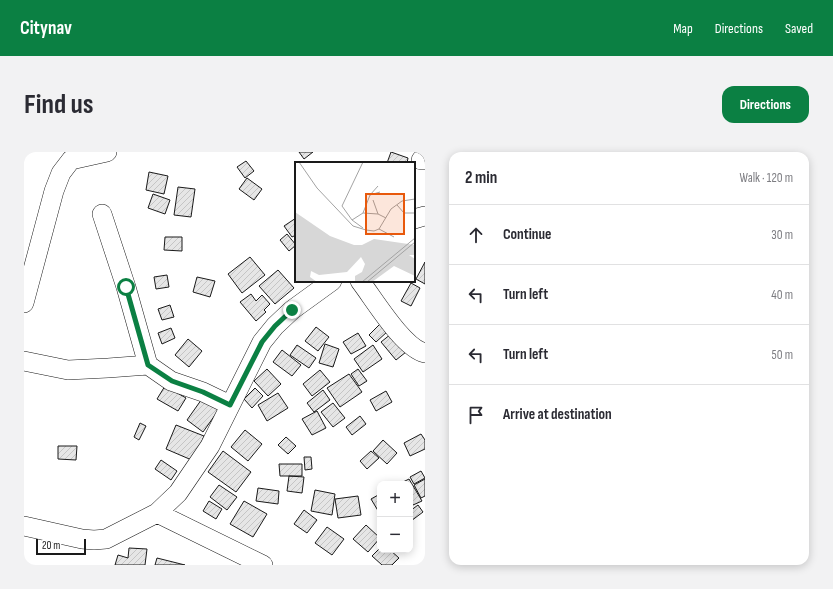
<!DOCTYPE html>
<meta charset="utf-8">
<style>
body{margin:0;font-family:"Sofia Sans Condensed",sans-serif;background:#f2f2f3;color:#2b2b33}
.controls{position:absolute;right:12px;bottom:12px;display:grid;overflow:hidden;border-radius:8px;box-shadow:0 2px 10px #0003}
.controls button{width:36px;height:36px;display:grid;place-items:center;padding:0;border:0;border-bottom:1px solid #e1e1e2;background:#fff;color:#2b2b33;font:20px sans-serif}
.scale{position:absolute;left:12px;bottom:10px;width:50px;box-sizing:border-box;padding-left:4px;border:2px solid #1a1a1a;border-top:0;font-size:11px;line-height:14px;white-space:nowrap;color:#1a1a1a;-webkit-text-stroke:3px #fff;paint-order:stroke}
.stop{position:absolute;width:12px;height:12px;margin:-9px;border:3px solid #0b8043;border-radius:50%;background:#fff}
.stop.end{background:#0b8043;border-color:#fff;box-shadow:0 1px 4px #0008}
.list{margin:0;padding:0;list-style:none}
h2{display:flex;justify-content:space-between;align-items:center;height:52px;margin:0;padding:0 16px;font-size:17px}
h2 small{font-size:13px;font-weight:400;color:#7c7c81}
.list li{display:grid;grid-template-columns:26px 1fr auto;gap:12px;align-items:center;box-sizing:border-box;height:60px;padding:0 16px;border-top:1px solid #e1e1e2}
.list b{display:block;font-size:15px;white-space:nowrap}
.list em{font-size:13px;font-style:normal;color:#7c7c81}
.icon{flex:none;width:22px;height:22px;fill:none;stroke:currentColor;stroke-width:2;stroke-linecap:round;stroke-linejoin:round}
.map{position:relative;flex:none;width:401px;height:413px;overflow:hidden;border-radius:12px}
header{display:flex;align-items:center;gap:24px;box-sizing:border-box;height:56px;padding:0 20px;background:#0b8043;color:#fff}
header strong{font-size:19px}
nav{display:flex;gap:22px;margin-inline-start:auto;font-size:14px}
.intro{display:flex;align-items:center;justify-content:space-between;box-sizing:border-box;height:96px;padding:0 24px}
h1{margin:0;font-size:28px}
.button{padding:10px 18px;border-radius:12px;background:#0b8043;color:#fff;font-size:14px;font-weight:700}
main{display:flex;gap:24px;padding:0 24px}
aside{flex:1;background:#fff;border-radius:12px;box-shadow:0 2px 10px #0003}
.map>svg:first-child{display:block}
.building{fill:url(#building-hatch);stroke:#1a1a1a}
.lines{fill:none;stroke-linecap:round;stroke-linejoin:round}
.minor-casing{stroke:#1a1a1a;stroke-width:20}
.minor{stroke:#fff;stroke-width:19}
.route{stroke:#0b8043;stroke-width:5}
.inset-road{fill:none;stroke:#a3a3a3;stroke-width:1}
.view{fill:#e8590c;fill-opacity:0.15;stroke:#e8590c;stroke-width:2}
.inset-edge{fill:none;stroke:#1a1a1a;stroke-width:2}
</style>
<header>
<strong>Citynav</strong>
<nav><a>Map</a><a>Directions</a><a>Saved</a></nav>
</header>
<div class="intro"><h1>Find us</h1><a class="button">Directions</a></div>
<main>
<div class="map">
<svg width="401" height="413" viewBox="0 0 401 413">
<defs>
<pattern id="building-hatch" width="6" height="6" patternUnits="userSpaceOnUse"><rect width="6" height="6" fill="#e6e6e6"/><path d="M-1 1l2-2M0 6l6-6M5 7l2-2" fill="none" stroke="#c5c5c5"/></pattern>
</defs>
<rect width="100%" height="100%" fill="#fff"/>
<path class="building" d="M275 0H289L280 7Z
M367 0 384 6 383 11H363Z
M222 9 230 19 221 26 213 15Z
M125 20 144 24 140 42 122 38Z
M223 26 238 37 230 48 215 37Z
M154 35 171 37 167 65 150 63Z
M129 42 146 48 141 62 124 56Z
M272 66V83L268 85 260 74Z
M263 82 272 93 265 99 256 88Z
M141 85H158V99L140 98Z
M226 105 241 123 218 141 204 122Z
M401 110V132L392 127Z
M254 118 270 136 251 152 235 134Z
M143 123 145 135 132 137 130 125Z
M173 125 191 129 186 145 169 140Z
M387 131 396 136 387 154 377 149Z
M227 142 232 149 238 143 246 152 240 158 242 160 232 169 216 150Z
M146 153 150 165 138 168 134 157Z
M357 171 364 179 352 190 345 183Z
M292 175 305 185 294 199 281 189Z
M147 176 151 186 138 192 134 181Z
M334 181 342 194 327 202 319 190Z
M367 182 382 200 372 208 357 190Z
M164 187 178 199 165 215 151 203Z
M301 192 315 197 309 215 295 211Z
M273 193 292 206 285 216 266 203Z
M349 193 358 207 339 220 330 207Z
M258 198 277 213 268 224 249 210Z
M243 217 257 232 244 244 230 229Z
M334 217 343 229 335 234 327 222Z
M296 218 306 230 288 244 279 232Z
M325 222 338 240 316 255 303 236Z
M141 234 162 246 154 259 133 247Z
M231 236 239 244 228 256 220 247Z
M299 238 306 248 290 260 283 251Z
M362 239 368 250 352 259 346 248Z
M254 241 264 256 243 269 234 253Z
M180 244 196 256 179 280 163 268Z
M309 251 321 266 309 275 297 260Z
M293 259 302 276 288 283 278 267Z
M336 264 342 272 328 283 322 275Z
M116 271 122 274 115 288 110 285Z
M152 273 180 284 170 309 142 297Z
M221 278 238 292 224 309 207 295Z
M397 282 401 288V297L386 304 380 291Z
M262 285 272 294 264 302 254 293Z
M359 288 373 301 363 312 349 299Z
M34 294H53L52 308 34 307Z
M199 299 227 320 212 340 184 320Z
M347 299 355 306 343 317 336 309Z
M280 305H287L288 317 281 318Z
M137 308 153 319 147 328 131 317Z
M255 312H278V324H256Z
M397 319 401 326 390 332 386 325Z
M265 324 280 325 278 341 263 339Z
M385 327 398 349 389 353 386 347V332H378L377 331Z
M401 327V344L397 346 390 333Z
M195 333 213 345 203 358 186 345Z
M234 336 255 339 254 352 232 349Z
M291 338 311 342 308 363 287 359Z
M356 342V362L347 347Z
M334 344 337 363 314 366 311 347Z
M185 349 198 357 192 367 179 359Z
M220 349 243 362 229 385 206 372Z
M394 353 399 360 387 369 386 359Z
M280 358 293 368 283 381 270 372Z
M342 373 356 386 344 400 329 387Z
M303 375 320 387 308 403 291 391Z
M105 396 123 397 121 413H91L94 403 104 406Z
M356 396V398H366L375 406 368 413H358L348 404Z
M133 406 161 413H131Z"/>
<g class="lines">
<g class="minor-casing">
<path id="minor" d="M397 8H401
M78 62 102 135 124 213 147 229 179 240 206 253
M390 67 401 64
M336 129C350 147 379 196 401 201
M0 151 30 39 37 21 47 8 83 0
M0 209 44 218 84 216 124 213
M133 361 239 413
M0 374 58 387 70 388 82 387 133 361 154 341 186 294 238 190 251 174 268 158 308 129"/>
</g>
<use href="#minor" class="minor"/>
</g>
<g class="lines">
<path class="route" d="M102 135 124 213 148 229 179 240 206 253 238 190 251 174 268 158"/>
</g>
<g transform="translate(271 10)">
<rect width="120" height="120" fill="#fff"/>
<path d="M0 50 35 74 59 83H67L79 77 120 83V93H114L120 97V114L99 104 77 120H60V114L67 110 70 102 66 95 52 110 24 113 16 109 15 115 22 120H0Z" fill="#d7d7d7"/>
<path class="inset-road" d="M4 0 22 26 58 64 71 68 79 69 84 67 96 47 107 39 120 37M75 33 83 24M78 38 83 52 91 56M102 43 109 51H120M68 51 83 52M57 58 68 51 75 33 85 30M68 66 57 58 47 44 68 0M84 67 99 75M67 120 120 76M72 120 120 80"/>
<path class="view" d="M71 32H109V72H71Z"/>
<rect width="120" height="120" class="inset-edge"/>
</g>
</svg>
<div class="controls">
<button>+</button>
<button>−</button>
</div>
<div class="scale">20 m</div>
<div class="stop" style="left:102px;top:135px"></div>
<div class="stop end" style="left:268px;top:158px"></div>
</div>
<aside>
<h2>2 min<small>Walk · 120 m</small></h2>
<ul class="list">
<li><svg class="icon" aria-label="ahead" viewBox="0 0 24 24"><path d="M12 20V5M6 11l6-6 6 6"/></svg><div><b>Continue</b></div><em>30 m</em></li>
<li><svg class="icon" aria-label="left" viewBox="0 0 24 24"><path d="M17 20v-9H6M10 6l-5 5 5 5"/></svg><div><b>Turn left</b></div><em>40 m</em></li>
<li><svg class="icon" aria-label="left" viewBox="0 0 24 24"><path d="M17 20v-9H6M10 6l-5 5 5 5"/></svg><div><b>Turn left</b></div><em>50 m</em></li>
<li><svg class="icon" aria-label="arrive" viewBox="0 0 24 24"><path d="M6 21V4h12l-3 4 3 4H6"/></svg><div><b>Arrive at destination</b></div></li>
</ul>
</aside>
</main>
